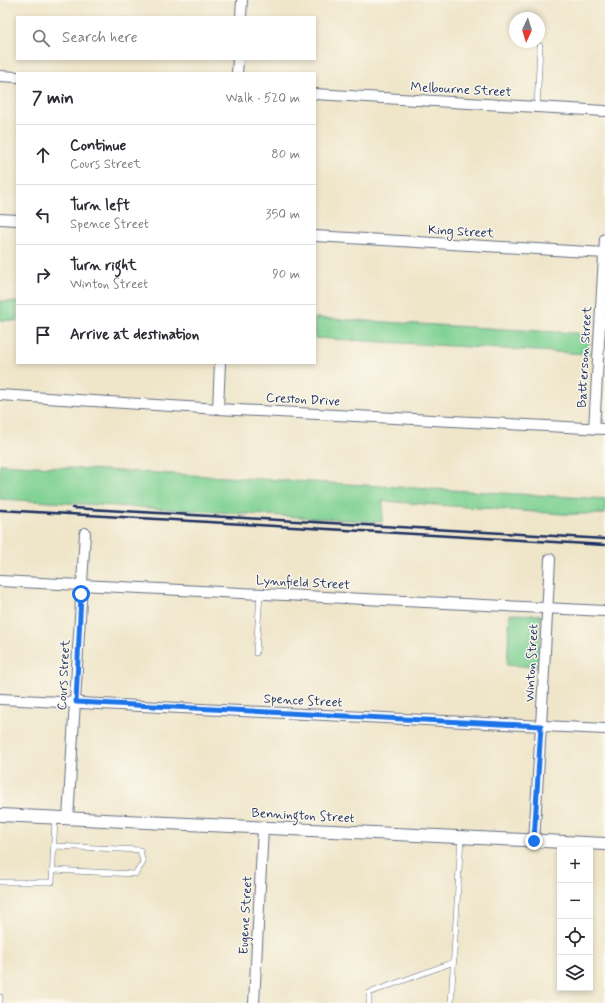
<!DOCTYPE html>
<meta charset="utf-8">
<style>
body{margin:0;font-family:Mynerve,sans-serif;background:#f2f2f3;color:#2b2b33}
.controls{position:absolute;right:12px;bottom:12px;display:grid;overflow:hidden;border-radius:0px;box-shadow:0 2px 6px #0003}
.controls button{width:36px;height:36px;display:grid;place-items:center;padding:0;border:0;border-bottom:1px solid #e1e1e2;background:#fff;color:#2b2b33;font:20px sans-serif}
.compass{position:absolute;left:509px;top:12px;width:36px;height:36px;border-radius:50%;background:#fff;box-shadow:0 2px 6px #0003;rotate:184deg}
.stop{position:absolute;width:12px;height:12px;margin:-9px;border:3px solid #1a73e8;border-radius:50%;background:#fff}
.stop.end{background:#1a73e8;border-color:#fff;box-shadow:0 1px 4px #0008}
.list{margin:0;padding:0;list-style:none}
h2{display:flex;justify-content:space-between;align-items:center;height:52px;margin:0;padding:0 16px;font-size:17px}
h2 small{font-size:13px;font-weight:400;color:#7c7c81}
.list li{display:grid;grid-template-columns:26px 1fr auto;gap:12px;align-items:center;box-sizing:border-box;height:60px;padding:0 16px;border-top:1px solid #e1e1e2}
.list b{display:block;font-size:15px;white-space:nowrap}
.list p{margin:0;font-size:13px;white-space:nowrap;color:#7c7c81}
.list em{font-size:13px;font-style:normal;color:#7c7c81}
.icon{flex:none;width:22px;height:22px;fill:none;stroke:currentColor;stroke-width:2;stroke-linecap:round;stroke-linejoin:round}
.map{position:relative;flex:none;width:605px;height:1003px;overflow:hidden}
.search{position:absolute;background:#fff;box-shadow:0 2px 6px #0003;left:16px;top:16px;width:300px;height:44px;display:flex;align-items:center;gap:10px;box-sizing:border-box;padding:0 14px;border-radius:0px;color:#7c7c81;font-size:15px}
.panel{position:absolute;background:#fff;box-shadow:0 2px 6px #0003;left:16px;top:72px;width:300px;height:292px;border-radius:0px}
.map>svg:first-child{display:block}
.green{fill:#81d294;stroke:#4e8079}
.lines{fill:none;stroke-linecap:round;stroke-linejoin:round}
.service-casing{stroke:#656f84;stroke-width:6}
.minor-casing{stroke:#656f84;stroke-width:12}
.tertiary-casing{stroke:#656f84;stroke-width:14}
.service{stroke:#fff;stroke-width:5}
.minor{stroke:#fff;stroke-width:10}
.tertiary{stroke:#fff;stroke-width:12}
.rail{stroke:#1b2f5e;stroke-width:2.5}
.route{stroke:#1a73e8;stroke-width:5}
.labels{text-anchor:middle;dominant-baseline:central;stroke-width:3;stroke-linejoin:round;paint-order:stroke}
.street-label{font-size:13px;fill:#1b2f5e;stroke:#fbf7ec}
</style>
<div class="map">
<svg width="605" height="1003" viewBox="0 0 605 1003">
<rect width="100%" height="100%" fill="#fbf7ec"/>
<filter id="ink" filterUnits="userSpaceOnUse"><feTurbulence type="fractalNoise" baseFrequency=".025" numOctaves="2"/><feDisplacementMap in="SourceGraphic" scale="8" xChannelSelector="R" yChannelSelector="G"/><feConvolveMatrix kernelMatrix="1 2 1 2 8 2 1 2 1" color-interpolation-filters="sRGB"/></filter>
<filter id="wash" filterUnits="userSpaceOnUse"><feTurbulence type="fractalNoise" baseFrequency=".012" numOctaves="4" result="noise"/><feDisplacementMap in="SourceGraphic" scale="16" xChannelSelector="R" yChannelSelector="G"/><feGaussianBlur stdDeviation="0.9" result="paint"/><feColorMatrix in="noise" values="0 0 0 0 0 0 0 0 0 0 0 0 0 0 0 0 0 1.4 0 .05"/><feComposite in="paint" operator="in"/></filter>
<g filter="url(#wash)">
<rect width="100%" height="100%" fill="#efe6ca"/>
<path class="green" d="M0 301 17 302V321L0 320Z
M315 318 590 334 589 354 315 338Z
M0 464 605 499V514H563L383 501 382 522 0 499Z
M510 614 541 615 538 667 507 665Z"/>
</g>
<g filter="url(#ink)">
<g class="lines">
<g class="service-casing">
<path id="service" d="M537 107 540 46
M256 653 260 594
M53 870 135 874 143 863 140 850 54 846
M0 882H52L55 818
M0 997V1003
M369 1003V993L454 962
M451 1003 461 837"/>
</g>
<g class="minor-casing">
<path id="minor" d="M241 17 242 0
M237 73 238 59
M0 76 17 77
M315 94 605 111
M0 219 17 220
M315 236 605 253
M0 395 218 409 605 429
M218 409 220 363
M594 429 605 239
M0 581 605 611
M0 699 605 729
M68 819 85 533
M534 841 541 726 550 559
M254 1003 263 828"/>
</g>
<g class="tertiary-casing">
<path id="tertiary" d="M0 815 605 844"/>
</g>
<use href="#service" class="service"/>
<use href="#minor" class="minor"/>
<use href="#tertiary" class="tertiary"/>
<path class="rail" d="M72 508 605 539
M0 510 605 545"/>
</g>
</g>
<g class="lines" filter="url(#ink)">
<path class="route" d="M81 594 76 702 541 726 534 841"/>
</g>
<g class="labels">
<g class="street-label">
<text transform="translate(461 90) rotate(3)">Melbourne Street</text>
<text transform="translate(461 232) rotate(3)">King Street</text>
<text transform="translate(585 357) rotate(-87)">Batterson Street</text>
<text transform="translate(303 400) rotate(3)">Creston Drive</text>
<text transform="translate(303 583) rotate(3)">Lynnfield Street</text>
<text transform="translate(532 663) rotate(-87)">Winton Street</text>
<text transform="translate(64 675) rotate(-87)">Cours Street</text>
<text transform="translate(303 701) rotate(3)">Spence Street</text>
<text transform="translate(303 816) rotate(3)">Bennington Street</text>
<text transform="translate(246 915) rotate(-87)">Eugene Street</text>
</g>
</g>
</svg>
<div class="controls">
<button>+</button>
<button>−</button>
<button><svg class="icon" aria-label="locate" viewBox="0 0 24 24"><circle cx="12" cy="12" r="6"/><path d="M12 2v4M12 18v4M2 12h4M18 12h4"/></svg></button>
<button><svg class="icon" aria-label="layers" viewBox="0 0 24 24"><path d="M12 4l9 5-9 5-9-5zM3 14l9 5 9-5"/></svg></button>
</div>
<svg class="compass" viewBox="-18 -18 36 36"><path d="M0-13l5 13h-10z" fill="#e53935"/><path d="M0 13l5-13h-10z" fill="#7c7c81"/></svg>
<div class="stop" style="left:81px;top:594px"></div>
<div class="stop end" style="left:534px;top:841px"></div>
<div class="search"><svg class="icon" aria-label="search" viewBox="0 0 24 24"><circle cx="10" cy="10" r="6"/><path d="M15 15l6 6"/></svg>Search here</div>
<section class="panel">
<h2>7 min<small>Walk · 520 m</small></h2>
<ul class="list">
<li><svg class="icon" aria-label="ahead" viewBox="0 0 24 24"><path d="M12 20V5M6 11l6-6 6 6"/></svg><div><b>Continue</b><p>Cours Street</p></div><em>80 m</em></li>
<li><svg class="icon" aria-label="left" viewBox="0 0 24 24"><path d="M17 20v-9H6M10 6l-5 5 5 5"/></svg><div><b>Turn left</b><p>Spence Street</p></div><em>350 m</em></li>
<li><svg class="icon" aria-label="right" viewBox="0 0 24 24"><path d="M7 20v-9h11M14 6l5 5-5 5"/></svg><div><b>Turn right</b><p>Winton Street</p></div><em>90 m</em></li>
<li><svg class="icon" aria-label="arrive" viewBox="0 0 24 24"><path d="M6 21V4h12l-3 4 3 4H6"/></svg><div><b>Arrive at destination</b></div></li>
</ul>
</section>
</div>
